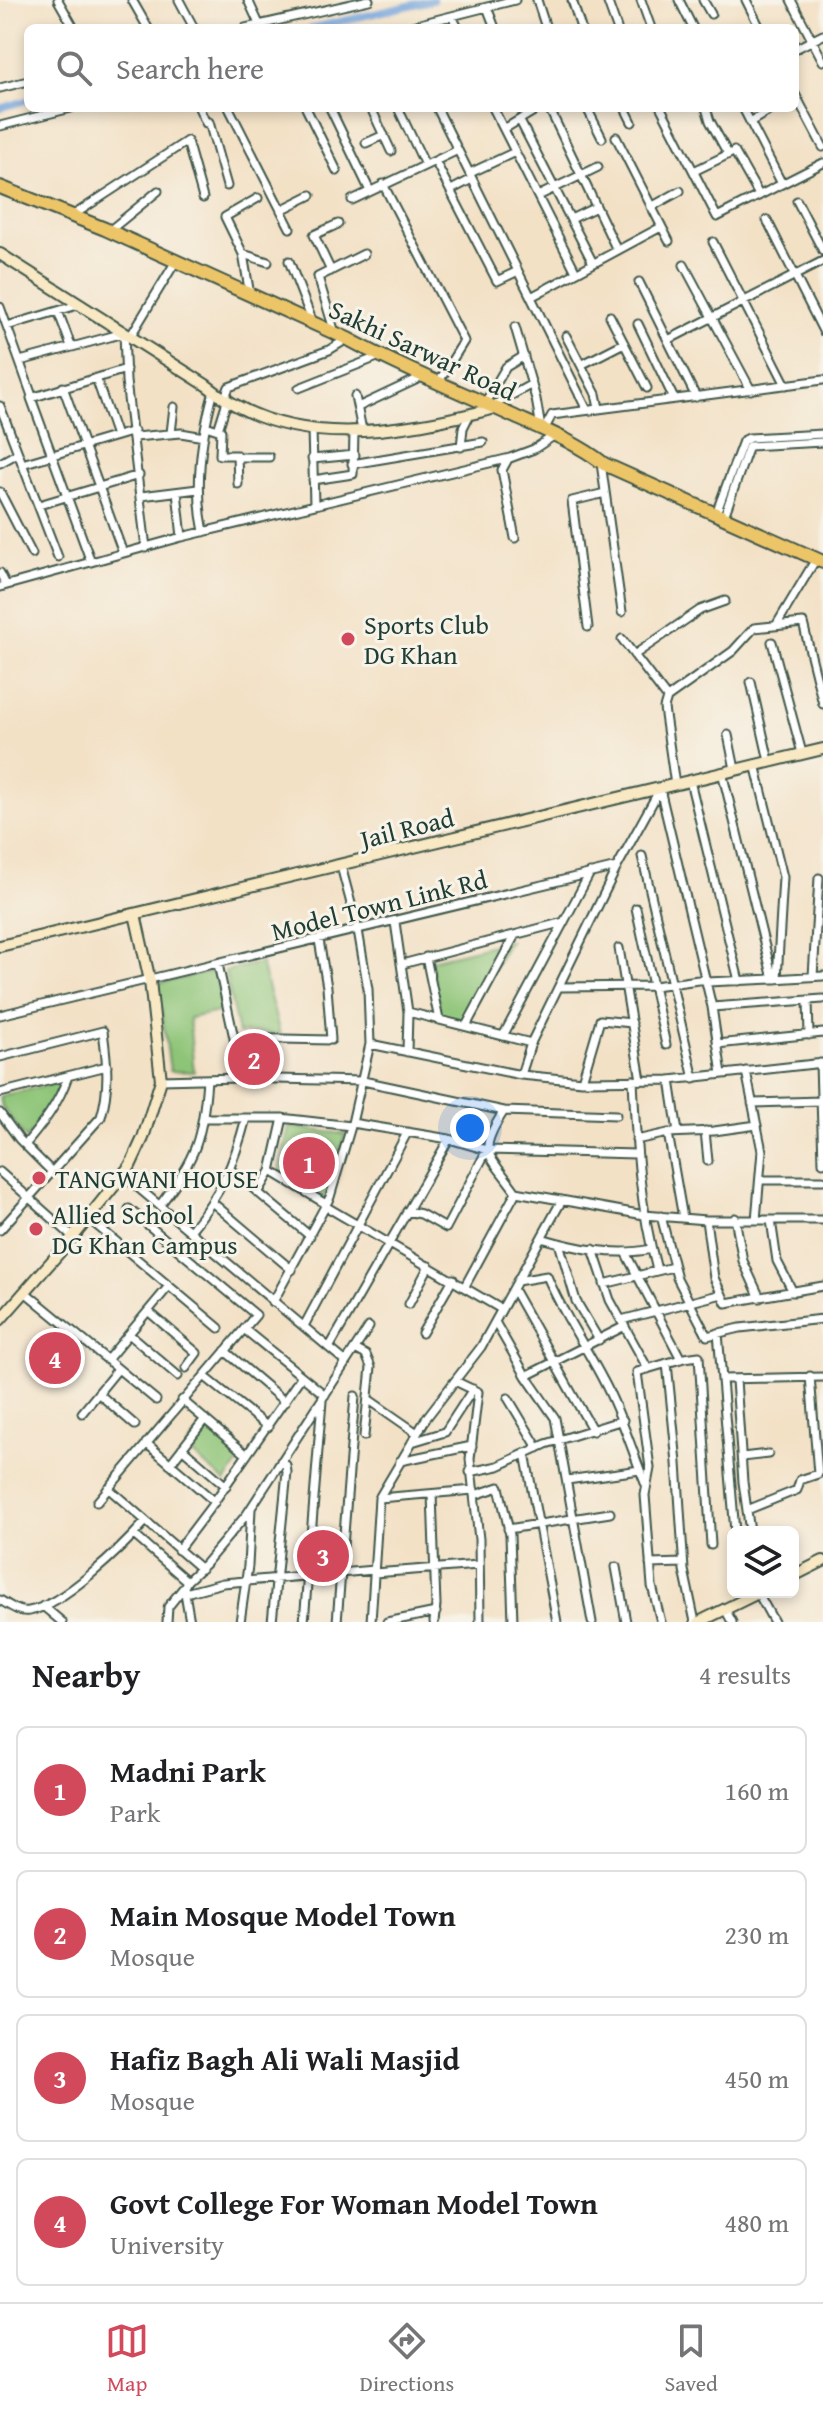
<!DOCTYPE html>
<style>
body{margin:0;font-family:"Gentium Book Plus",serif;background:#f2f2f2;color:#202124}
.controls{position:absolute;right:24px;bottom:24px;display:grid;overflow:hidden;border-radius:12px;box-shadow:0 4px 12px #0003}
.controls button{width:72px;height:72px;display:grid;place-items:center;padding:0;border:0;border-bottom:2px solid #e0e0e0;background:#fff;color:#202124;font:40px sans-serif}
.you{position:absolute;left:470px;top:1128px;width:28px;height:28px;margin:-20px;border:6px solid #fff;border-radius:50%;background:#1a73e8;box-shadow:0 0 0 12px #1a73e833}
.badge{display:grid;place-items:center;width:52px;height:52px;border-radius:50%;background:#d1495b;color:#fff;font-size:26px;font-weight:700}
.pin{position:absolute;translate:-50% -50%;border:4px solid #fff;box-shadow:0 2px 8px #0006}
.list{margin:0;padding:0;list-style:none}
h2{display:flex;justify-content:space-between;align-items:center;height:104px;margin:0;padding:0 32px;font-size:34px}
h2 small{font-size:26px;font-weight:400;color:#757577}
.list li{display:grid;grid-template-columns:52px 1fr auto;gap:24px;align-items:center;box-sizing:border-box;height:128px;margin:0 16px 16px;padding:0 16px;border:2px solid #e0e0e0;border-radius:12px}
.list b{display:block;font-size:30px;white-space:nowrap}
.list p{margin:0;font-size:26px;white-space:nowrap;color:#757577}
.list em{font-size:26px;font-style:normal;color:#757577}
.icon{flex:none;width:44px;height:44px;fill:none;stroke:currentColor;stroke-width:2;stroke-linecap:round;stroke-linejoin:round}
.map{position:relative;flex:none;width:823px;height:1622px;overflow:hidden}
.search{position:absolute;background:#fff;box-shadow:0 4px 12px #0003;left:24px;right:24px;top:24px;height:88px;display:flex;align-items:center;gap:20px;box-sizing:border-box;padding:0 28px;border-radius:12px;color:#757577;font-size:30px}
.sheet{height:680px;background:#fff}
nav{display:flex;justify-content:space-around;align-items:center;box-sizing:border-box;height:112px;border-top:2px solid #e0e0e0;background:#fff;font-size:22px;color:#757577}
nav a{display:grid;justify-items:center;gap:4px}
nav .on{color:#d1495b}
.map>svg:first-child{display:block}
.green{fill:#8dc477;stroke:#568056;stroke-width:2}
.lines{fill:none;stroke-linecap:round;stroke-linejoin:round}
.canal{stroke:#6fa1da;stroke-width:7}
.street-casing{stroke:#3f564a;stroke-width:11}
.secondary-casing{stroke:#3f564a;stroke-width:14}
.highway-casing{stroke:#3f564a;stroke-width:16}
.street{stroke:#fff;stroke-width:7}
.secondary{stroke:#f8e8c3;stroke-width:10}
.highway{stroke:#edc569;stroke-width:12}
.poi-dot{fill:#d1495b;stroke:#f7f3e8;stroke-width:3}
.labels{text-anchor:middle;dominant-baseline:central;stroke-width:6;stroke-linejoin:round;paint-order:stroke}
.street-label{font-size:26px;fill:#1f3d34;stroke:#f7f3e8}
.poi-label{font-size:26px;fill:#1f3d34;stroke:#f7f3e8;text-anchor:start}
</style>
<div class="map">
<svg width="823" height="1622" viewBox="0 0 823 1622">
<rect width="100%" height="100%" fill="#f7f3e8"/>
<filter id="ink" filterUnits="userSpaceOnUse"><feTurbulence type="fractalNoise" baseFrequency=".0125" numOctaves="2"/><feDisplacementMap in="SourceGraphic" scale="16" xChannelSelector="R" yChannelSelector="G"/><feConvolveMatrix kernelMatrix="1 2 1 2 8 2 1 2 1" color-interpolation-filters="sRGB"/></filter>
<filter id="wash" filterUnits="userSpaceOnUse"><feTurbulence type="fractalNoise" baseFrequency=".006" numOctaves="4" result="noise"/><feDisplacementMap in="SourceGraphic" scale="32" xChannelSelector="R" yChannelSelector="G"/><feGaussianBlur stdDeviation="1.8" result="paint"/><feColorMatrix in="noise" values="0 0 0 0 0 0 0 0 0 0 0 0 0 0 0 0 0 1.4 0 .05"/><feComposite in="paint" operator="in"/></filter>
<g filter="url(#wash)">
<rect width="100%" height="100%" fill="#f3e1c6"/>
<path class="green" d="M509 941 464 1022 441 1019 431 960Z
M261 963 280 1034 238 1033 225 971Z
M215 971 223 1011 189 1018 194 1072 170 1071 158 984Z
M61 1082C55 1106 42 1121 26 1139L2 1107 0 1096Z
M289 1127 345 1134 326 1199 278 1173Z
M205 1424 244 1455 225 1482 186 1448Z"/>
<g class="lines">
<path class="canal" d="M312 28 433 0
M0 108 28 100"/>
</g>
</g>
<g filter="url(#ink)">
<g class="lines">
<g class="street-casing">
<path id="street" d="M58 0 74 28
M132 0 148 28
M179 0 194 28
M248 0 259 24
M537 0 546 28
M572 0 581 28
M607 0 617 28
M641 0 651 28
M679 0 693 28
M703 0 711 14
M746 0 760 28
M791 0 823 61
M487 7 495 28
M452 16 458 28
M245 28 369 0
M404 28 515 0
M795 49 823 35
M0 88 28 81
M795 94 823 147
M199 108 206 123 209 122 227 186
M229 108 290 228
M306 108 337 171
M330 108 370 191
M371 108 391 151
M398 108 425 165
M437 108 587 410
M493 108 576 272
M549 108 617 250
M587 108 602 138
M625 108 632 122
M661 108 717 217 823 163
M706 108 710 121 728 154
M743 108 782 184
M520 121 593 263
M750 122 774 108
M0 126 71 108
M504 129 539 108
M616 137 669 241
M366 143 384 135
M734 151 759 195
M435 161 497 281 518 271
M694 171 731 153
M470 173 515 152
M383 184 464 341 438 383
M451 190 472 179
M538 196 598 167
M352 200 458 150
M797 201 823 251
M651 207 680 191
M281 210 311 195
M72 216 187 141 203 198
M571 219 596 207
M767 220 823 331
M109 231 158 191
M713 242 786 385
M243 254 268 262
M289 261 313 323
M684 265 751 390
M331 271 314 235 338 224
M639 282 696 397
M250 295 243 254 225 217 258 198
M531 297 661 227
M0 307 32 396
M58 311 71 346
M610 316 647 388
M638 324 674 399
M7 326 81 304
M515 327 536 399 541 428
M335 333 318 277 364 254
M566 336 596 394 599 408
M130 337 176 261
M668 340 823 261
M20 361 124 333 126 381 146 548
M581 365 624 343
M96 378 116 436
M63 387 123 553
M299 388 380 356
M355 396 362 430
M224 400 229 387 329 350 347 339
M485 403 506 367 524 356
M0 406 58 557
M492 406 532 384
M358 407 424 376
M206 426 221 431 220 455H237L238 484
M312 429 314 505
M218 430 227 401
M544 430 552 415 823 380
M171 433 174 407
M135 437 181 433 204 437
M461 447 463 428 470 414
M238 457H269
M312 459 355 455
M508 459 502 470 515 538
M0 463 18 453
M601 463 622 612
M22 464 134 431
M352 464 483 442
M313 480 353 474 354 432
M0 492 32 554
M177 492 182 537
M141 496 198 489
M39 505 139 475
M718 508 743 441 749 438 823 434
M726 511 749 446 823 442
M204 532C194 486 201 437 214 391
M91 562 31 398 126 369
M0 573 6 585
M0 587 182 537 510 458 534 449 555 435
M777 624 816 559
M588 627 572 501 605 493
M622 639 667 698
M772 642 802 753
M634 655 700 610 725 601
M751 682 769 761
M728 735 735 769
M755 764 783 877 777 979
M722 772 773 979 823 976
M690 781 739 981
M675 785 664 708 667 698 733 651 754 628 803 623 823 704
M660 789 712 1007 722 1074
M642 856 694 1079
M636 908 666 1045
M395 922 408 1012 407 1052
M619 948 641 1080
M426 957 439 1020
M218 964 234 1038 239 1078
M402 964 564 922
M813 976 819 878
M707 982 773 979
M559 987 654 986 706 979
M808 1000 809 1035
M712 1007 823 999
M408 1012 531 1043
M0 1015 617 867
M466 1026 515 935
M503 1036 590 873
M234 1038 331 1040 327 987 319 940
M370 1044 521 1075 531 1043 617 867 660 789
M717 1044 823 1033
M0 1057 103 1031C107 1061 110 1088 101 1117L0 1230
M820 1063 823 1163
M746 1071 762 1151 756 1220
M521 1075 582 1081 670 1080 823 1063
M161 1080 239 1078 363 1081 504 1111C476 1154 488 1152 516 1192L644 1215 706 1220H823
M633 1080C636 1144 640 1208 657 1270
M670 1080 678 1132
M582 1081 600 1020 632 1023
M0 1093 107 1066
M752 1103 821 1101
M504 1111 616 1115
M0 1113 19 1139 53 1173
M205 1118H281L351 1126
M352 1123 449 1139 487 1150 636 1154
M705 1131 708 1161
M668 1133 683 1218
M636 1140 668 1133 714 1131 757 1125
M25 1145C44 1122 58 1105 68 1076
M231 1170 310 1236
M271 1171 326 1204
M0 1172 73 1237
M123 1175 346 1362
M760 1180H823
M258 1193 271 1171 283 1118
M213 1203 292 1270
M160 1205C196 1158 203 1138 207 1079
M325 1206 501 1309
M407 1211 421 1214 446 1228 487 1150
M661 1216 677 1278 707 1336 740 1328 823 1319
M88 1218 219 1328
M735 1218 743 1261 760 1298
M706 1220 714 1278 726 1303 823 1286
M771 1220 777 1261 793 1292
M190 1231C221 1194 234 1164 246 1118
M541 1238C575 1248 615 1257 651 1249
M559 1243 576 1301 599 1340
M593 1249 610 1300 648 1369
M625 1252 681 1359
M517 1281 547 1276C562 1313 585 1345 603 1380 621 1413 631 1448 645 1483
M604 1284 673 1267
M465 1286 516 1192
M513 1289 593 1431
M25 1292 156 1400
M273 1302 330 1197 352 1123 370 1044 368 989 358 930 341 866
M409 1304 429 1266
M148 1311 197 1353 186 1368
M621 1320 722 1294
M495 1322 526 1376 555 1418 592 1622
M304 1326 407 1133
M244 1329 325 1395
M422 1333 453 1279
M718 1333 735 1532
M129 1334 178 1376
M329 1348 449 1139
M355 1349 366 1355 371 1367 364 1436
M225 1351 285 1402
M107 1360 169 1286
M667 1363 677 1463 684 1570 695 1622
M204 1376 268 1427
M526 1376 625 1326
M722 1379 823 1377
M736 1380 743 1482 750 1532
M455 1381 478 1392 470 1459 479 1539 480 1622
M98 1393 135 1425
M508 1398 538 1448
M368 1399 417 1433
M182 1400 247 1455
M82 1413 118 1369
M412 1442 445 1432 473 1389
M146 1443 215 1502
M182 1448 226 1486
M525 1453 557 1622
M742 1457 768 1454
M400 1461 472 1446
M170 1464 205 1419
M470 1472 498 1466 546 1444 623 1420
M567 1480 640 1470
M108 1488 201 1569
M432 1494 436 1605 434 1622
M475 1495 499 1487 510 1535 513 1622
M379 1498 474 1490
M97 1502 256 1315 129 1209
M747 1510 797 1490 800 1480 818 1474 810 1376
M508 1529 610 1513
M134 1535 187 1581
M178 1550 212 1505 301 1377
M650 1564 683 1563
M616 1567 626 1622
M374 1573 479 1565
M185 1593 223 1583 374 1570
M758 1593 774 1622
M0 1600C9 1605 19 1613 29 1611 62 1606 123 1547 145 1522
M43 1606 62 1622
M725 1609 732 1622
M167 1622 168 1607 184 1587
M190 1622 184 1587 187 1581 205 1564 247 1514 369 1327
M240 1622 248 1566 251 1509
M272 1622 287 1472 286 1465 281 1461
M304 1622 322 1401
M337 1622 355 1396
M371 1622 379 1498 427 1417 481 1347 562 1200
M387 1622 436 1612
M661 1622 652 1586 645 1495 650 1468 637 1372 684 1358 699 1356 711 1545"/>
</g>
<g class="secondary-casing">
<path id="secondary" d="M0 254 206 385C289 454 399 432 496 408
M0 946 823 749
M0 1320 73 1237 130 1166 143 1138 161 1080 150 981 135 914
M793 1576 823 1561
M699 1622 760 1592"/>
</g>
<g class="highway-casing">
<path id="highway" d="M0 187 105 229 348 339C401 368 456 390 511 415 542 429 576 442 604 464L823 562"/>
</g>
<use href="#street" class="street"/>
<use href="#secondary" class="secondary"/>
<use href="#highway" class="highway"/>
</g>
</g>
<g class="poi-dot">
<circle cx="348" cy="639" r="8"/>
<circle cx="39" cy="1178" r="8"/>
<circle cx="36" cy="1229" r="8"/>
</g>
<g class="labels">
<g class="street-label">
<text transform="translate(423 350) rotate(25)">Sakhi Sarwar Road</text>
<text transform="translate(407 828) rotate(-14)">Jail Road</text>
<text transform="translate(379 905) rotate(-14)">Model Town Link Rd</text>
</g>
<g class="poi-label">
<text x="364" y="624">Sports Club<tspan x="364" dy="30">DG Khan</tspan></text>
<text x="55" y="1178">TANGWANI HOUSE</text>
<text x="52" y="1214">Allied School<tspan x="52" dy="30">DG Khan Campus</tspan></text>
</g>
</g>
</svg>
<div class="controls">
<button><svg class="icon" aria-label="layers" viewBox="0 0 24 24"><path d="M12 4l9 5-9 5-9-5zM3 14l9 5 9-5"/></svg></button>
</div>
<div class="you"></div>
<div class="pin badge" style="left:309px;top:1163px">1</div>
<div class="pin badge" style="left:254px;top:1059px">2</div>
<div class="pin badge" style="left:323px;top:1556px">3</div>
<div class="pin badge" style="left:55px;top:1358px">4</div>
<div class="search"><svg class="icon" aria-label="search" viewBox="0 0 24 24"><circle cx="10" cy="10" r="6"/><path d="M15 15l6 6"/></svg>Search here</div>
</div>
<section class="sheet">
<h2>Nearby<small>4 results</small></h2>
<ul class="list">
<li><span class="badge">1</span><div><b>Madni Park</b><p>Park</p></div><em>160 m</em></li>
<li><span class="badge">2</span><div><b>Main Mosque Model Town</b><p>Mosque</p></div><em>230 m</em></li>
<li><span class="badge">3</span><div><b>Hafiz Bagh Ali Wali Masjid</b><p>Mosque</p></div><em>450 m</em></li>
<li><span class="badge">4</span><div><b>Govt College For Woman Model Town</b><p>University</p></div><em>480 m</em></li>
</ul>
</section>
<nav>
<a class="on"><svg class="icon" aria-label="map" viewBox="0 0 24 24"><path d="M3 6l6-2 6 2 6-2v14l-6 2-6-2-6 2zM9 4v14M15 6v14"/></svg>Map</a>
<a><svg class="icon" aria-label="directions" viewBox="0 0 24 24"><path d="M12 3l9 9-9 9-9-9zM9 14v-3h6M13 9l2 2-2 2"/></svg>Directions</a>
<a><svg class="icon" aria-label="saved" viewBox="0 0 24 24"><path d="M7 4h10v16l-5-4-5 4z"/></svg>Saved</a>
</nav>
